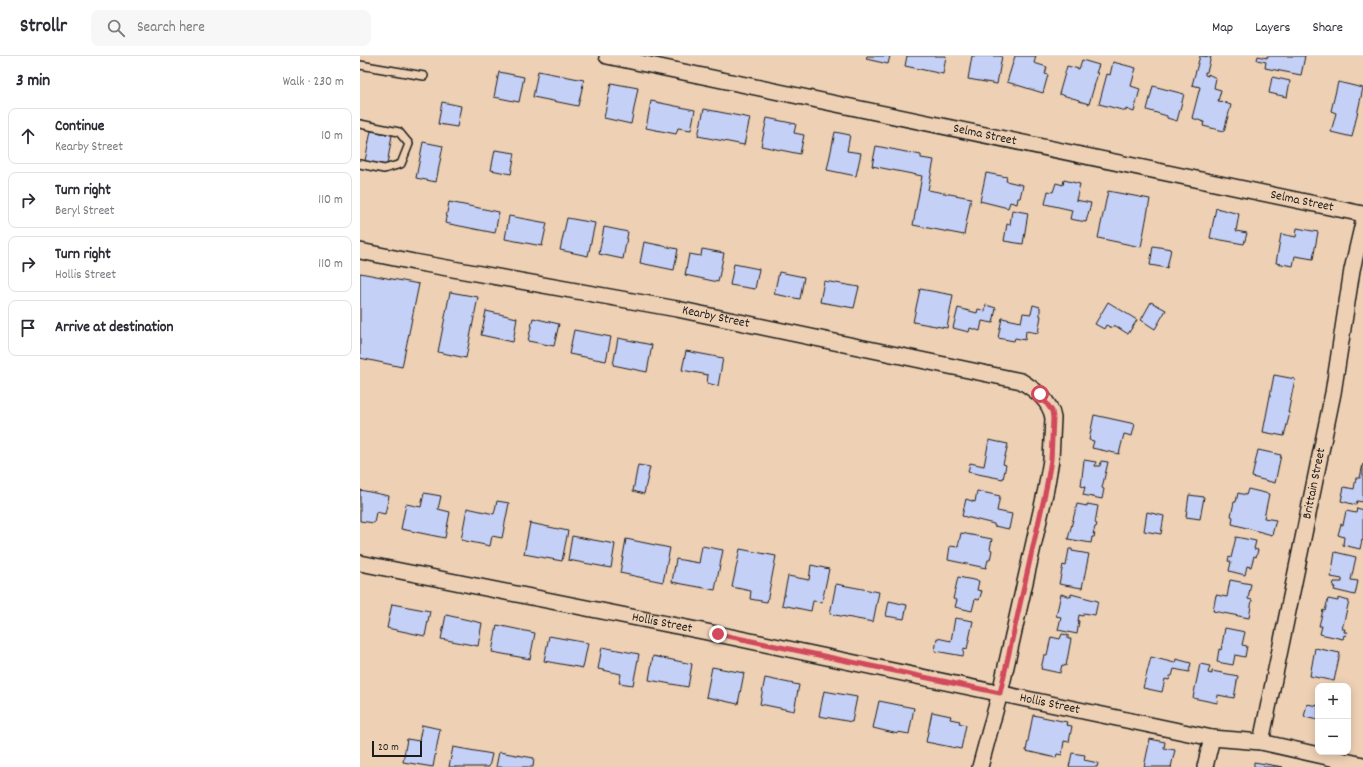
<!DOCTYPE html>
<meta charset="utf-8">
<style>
body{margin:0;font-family:Dekko,sans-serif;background:#f7f7f7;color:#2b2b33}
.controls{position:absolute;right:12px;bottom:12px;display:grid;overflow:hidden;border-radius:8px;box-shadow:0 2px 10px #0003}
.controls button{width:36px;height:36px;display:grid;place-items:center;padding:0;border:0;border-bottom:1px solid #e1e1e2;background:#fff;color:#2b2b33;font:20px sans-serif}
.scale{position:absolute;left:12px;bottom:10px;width:50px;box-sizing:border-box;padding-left:4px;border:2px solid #1c1c1c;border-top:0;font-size:11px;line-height:14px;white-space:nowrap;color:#1c1c1c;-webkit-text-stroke:3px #eed1b5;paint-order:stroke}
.stop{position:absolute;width:12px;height:12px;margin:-9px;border:3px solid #d1495b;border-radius:50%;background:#fff}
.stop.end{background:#d1495b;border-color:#fff;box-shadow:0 1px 4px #0008}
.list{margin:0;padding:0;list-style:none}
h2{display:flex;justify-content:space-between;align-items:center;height:52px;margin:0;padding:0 16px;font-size:17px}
h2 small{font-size:13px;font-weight:400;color:#7c7c81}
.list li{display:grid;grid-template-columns:26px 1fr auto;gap:12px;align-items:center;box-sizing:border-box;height:56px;margin:0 8px 8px;padding:0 8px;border:1px solid #e1e1e2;border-radius:8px}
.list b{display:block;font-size:15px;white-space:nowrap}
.list p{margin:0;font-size:13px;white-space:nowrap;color:#7c7c81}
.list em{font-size:13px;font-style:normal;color:#7c7c81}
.icon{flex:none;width:22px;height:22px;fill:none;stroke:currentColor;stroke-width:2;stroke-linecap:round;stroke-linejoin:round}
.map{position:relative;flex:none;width:1003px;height:711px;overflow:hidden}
header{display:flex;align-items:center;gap:24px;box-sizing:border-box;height:56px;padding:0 20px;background:#fff;border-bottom:1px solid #e1e1e2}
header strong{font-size:19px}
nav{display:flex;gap:22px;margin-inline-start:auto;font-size:14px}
.search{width:280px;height:36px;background:#f7f7f7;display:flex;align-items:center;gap:10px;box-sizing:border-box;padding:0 14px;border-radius:8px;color:#7c7c81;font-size:15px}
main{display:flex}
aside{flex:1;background:#fff}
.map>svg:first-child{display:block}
.building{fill:#c5d0f7;stroke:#1c1c1c}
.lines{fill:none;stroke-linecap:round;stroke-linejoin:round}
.service-casing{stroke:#1c1c1c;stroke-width:10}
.minor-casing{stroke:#1c1c1c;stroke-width:18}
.service{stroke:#eed1b5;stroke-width:7}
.minor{stroke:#eed1b5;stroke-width:15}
.route{stroke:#d1495b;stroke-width:5}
.labels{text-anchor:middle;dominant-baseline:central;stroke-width:3.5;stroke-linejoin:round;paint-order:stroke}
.street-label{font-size:13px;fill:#1c1c1c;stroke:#eed1b5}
</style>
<header>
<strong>Strollr</strong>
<div class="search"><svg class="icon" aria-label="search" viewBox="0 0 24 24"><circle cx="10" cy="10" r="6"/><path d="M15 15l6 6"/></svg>Search here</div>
<nav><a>Map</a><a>Layers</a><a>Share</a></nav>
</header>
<main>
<aside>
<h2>3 min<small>Walk · 230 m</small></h2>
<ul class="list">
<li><svg class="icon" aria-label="ahead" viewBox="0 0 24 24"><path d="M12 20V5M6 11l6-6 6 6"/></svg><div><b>Continue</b><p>Kearby Street</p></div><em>10 m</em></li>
<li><svg class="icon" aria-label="right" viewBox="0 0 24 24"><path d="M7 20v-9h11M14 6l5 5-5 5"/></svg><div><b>Turn right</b><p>Beryl Street</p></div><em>110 m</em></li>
<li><svg class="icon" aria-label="right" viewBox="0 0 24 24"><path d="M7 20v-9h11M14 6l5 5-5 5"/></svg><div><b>Turn right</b><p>Hollis Street</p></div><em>110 m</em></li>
<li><svg class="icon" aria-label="arrive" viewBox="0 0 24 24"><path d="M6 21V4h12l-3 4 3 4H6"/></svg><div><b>Arrive at destination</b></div></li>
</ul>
</aside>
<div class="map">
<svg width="1003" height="711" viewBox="0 0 1003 711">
<rect width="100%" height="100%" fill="#eed1b5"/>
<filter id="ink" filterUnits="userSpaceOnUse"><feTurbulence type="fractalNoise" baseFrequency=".025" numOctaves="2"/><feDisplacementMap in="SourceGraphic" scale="8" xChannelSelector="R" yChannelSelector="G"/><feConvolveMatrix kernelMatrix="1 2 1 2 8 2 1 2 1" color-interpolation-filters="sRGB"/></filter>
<g filter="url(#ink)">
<path class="building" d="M507 0H530L528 8 506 3Z
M547 0H586L583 18 545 10Z
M612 0H642L637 28 608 23Z
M655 0H676L674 7 687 11 685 18 688 19 683 37 647 26Z
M840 0 851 1 847 16H845V19L848 20V18L856 22 854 32 861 34 858 45 866 46 865 47 871 49 864 75 843 70 844 66 832 62 840 31 832 29Z
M898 0 907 2V0H945L941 19 905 12 906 6 897 4Z
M722 4 739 9 736 17H738L729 48 719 45V44L699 38 707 10 719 13Z
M753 6 776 12 771 30 780 33 774 56 766 53V55L739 48 747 18 750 19Z
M178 15 224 24 218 50 173 41Z
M139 16 164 21 159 46 134 41Z
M912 21 930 25 927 41 909 37Z
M978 26 1003 32 992 81 971 76 976 57 971 55Z
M251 27 278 32 271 68 244 62Z
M793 30 824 38 817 65 807 62V60L787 54Z
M291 45 335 54 331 74 318 72 316 78 286 72Z
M82 46 101 50 97 71 78 68Z
M344 53 390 62 384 89 338 80Z
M407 62 436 68 434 77 444 79 440 98 401 90Z
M11 75 32 79 27 109 5 105Z
M475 76 490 79 487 95 501 97 496 120 467 114Z
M63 86 83 90 76 126 56 122Z
M516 90 561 99V102L574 104 568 134 611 142 604 179 553 169 562 120 512 110Z
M135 94 155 97 151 118 131 114Z
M626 117 647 121 646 125 663 129 660 142H658L657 148 650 146 648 152 620 145Z
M704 124 720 128 716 144 731 147 726 166 710 163 712 154 685 148 688 135 693 136 696 127 703 129Z
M748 135 790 143 781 191 738 182Z
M89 146 139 156 135 177 85 167Z
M856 152 879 158 876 175 887 177 884 188 850 182Z
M652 154 668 157 663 188 644 185 647 168 650 169Z
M149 160 187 167 182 190 145 183Z
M207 162 235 167 228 200 200 194Z
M244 171 268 176 263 203 239 198Z
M937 172 958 176 953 203 935 200 933 210 916 207 921 178 936 181Z
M284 186 318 193 314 214 280 207Z
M793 190 811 193 807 212 790 209Z
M342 193 364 197 358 226 325 219 329 198 341 200Z
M374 208 399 213 395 233 370 229Z
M419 216 444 221 440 243 414 238Z
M0 217 59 228 42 311 0 302Z
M464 225 499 231 494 252 460 246Z
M560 233 593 239 587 272 553 266Z
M90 236 118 241 106 302 78 296Z
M748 246 777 264 768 278 754 269 752 272 746 269 744 273 735 268Z
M791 246 806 254 795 273 781 264Z
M626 249 636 252 633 267 622 265 620 275 610 272 609 276 593 272 598 252 617 257 618 253 625 255Z
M673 249 680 251V260H681L678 277 666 275 665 284 655 282 654 285 638 282 642 262 661 266 663 257 671 258Z
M126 255 157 262 153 286 121 279Z
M173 262 199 268 194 290 168 285Z
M214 274 251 281 246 305 209 298Z
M258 282 292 289 287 316 253 309Z
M326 295 363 302 358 330 347 327 348 319 322 314Z
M914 319 935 323 928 357H930L924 380 903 376Z
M734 359 775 368 772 380 764 378 759 398 732 392 734 385 729 384Z
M629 384 648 388 643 408 646 409 643 423 608 416 610 407 624 410Z
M898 394 921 399 915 427 892 421Z
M724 404 736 406 735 410H740L741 405 748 406 742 432 744 433 742 443 723 439 725 431 721 430Z
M1003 408V446L997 445 996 449 981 445 984 431 994 433 996 422H1000Z
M278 409 290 411 284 438 273 435Z
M888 433 909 438 904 462 916 464 912 479 872 468 873 461 871 460 874 446H876L878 437 886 439Z
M0 434 29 440 25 458 16 456 14 467 0 465Z
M617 435 640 440 637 455 652 458 649 473 634 470V468L602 460 606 443 615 446Z
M64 437 81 440 78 453 90 456 85 482 41 473 46 448 61 451Z
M829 439 844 441 840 463 826 461Z
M137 445 149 447 142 482 132 480 130 490 101 484 107 452 134 458Z
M717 448 727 450V448L738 450 735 467 737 468 736 471H735L733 478H735L734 481H732L731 487 708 483Z
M997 452 1003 454V485L1002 484 1000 493 983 489 984 481 978 479 981 468 983 469 986 455 996 457Z
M787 456 804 460 801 478 784 475Z
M170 467 208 475 202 505 164 498Z
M601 477 632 483 630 493 632 494 630 504H628L626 512 588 504 590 490 598 491Z
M212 480 255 488 251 512 208 504Z
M876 481 896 485 894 493 898 494 896 501 894 500 891 511 887 510 885 519 869 515 871 506 868 505 869 501 871 502Z
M266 483 310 492 303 526 260 517Z
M342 490 363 494 355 534 312 526 316 503 339 507Z
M380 493 416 500 407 546 390 543 391 535 372 531Z
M709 493H712V495L729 498 722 532 699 528 703 509 706 510Z
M975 496 996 501 991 524 998 525 995 539 974 534 975 531H973L974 526H982V523L971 521Z
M451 509 469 513 462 546 453 545 451 555 422 549 428 520 449 524Z
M598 521 619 525 617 534 622 535 619 544 615 543 612 555 595 551 597 544 593 543Z
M870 524 891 528 888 543 892 544 889 562 853 555 856 539 867 541Z
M476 528 519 536 513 566 470 558Z
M701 538 711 541V538L738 545 735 559 724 557 723 560 719 559 718 565H719L717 578 698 574 701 561 696 560Z
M978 542 989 545 982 573H985L984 576H987L986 580 984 579 983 583 960 578 962 570H959L963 554 965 555 968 543 978 545Z
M529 545 547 549 544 563 526 560Z
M32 548 70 555 65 580 27 572Z
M86 559 122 567 118 590 81 583Z
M595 562 613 565 607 593 604 592 603 600 575 595 577 582 591 585Z
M137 569 175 577 170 603 132 596Z
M865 572 885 576 882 589 887 590 885 601 875 599 873 609 857 606 859 593 861 594Z
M702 578 708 579V583H711L706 610 702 609 700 617 681 613 684 599H687L691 581 700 583Z
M189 580 228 587 223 612 184 605Z
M242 591 279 598 273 629 259 627 261 618 238 613Z
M955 592 980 597 974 625 950 620Z
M293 600 332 608 328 631 289 624Z
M791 601 815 607 816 603 831 607 829 616 814 613 812 620H810L809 624 805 623 802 636 783 632Z
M840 608 850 610 848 617 852 618V615L878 620 874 642 858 639 857 647 833 642Z
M352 611 384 617 378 648 346 641Z
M405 622 439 629 434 655 400 648Z
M464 635 497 641 492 666 459 660Z
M519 645 554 652 549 678 538 676V678L513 672Z
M947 648 958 650V648V664L944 661Z
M572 656 591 660 590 663 600 665 599 667 606 669 601 693 566 686Z
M673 659 707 666 706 669 712 670 709 686 704 685 702 699 697 698 696 702 666 695Z
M62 669 80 673 73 711 43 706 47 683 59 685Z
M790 683 805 686 804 692 815 694 811 711H812H784Z
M93 691 132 698 129 711H89Z
M139 696 174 702 173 711H136Z
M712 697 725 699 724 704 738 707 737 711H709Z
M894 706 923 711H894Z"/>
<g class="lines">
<g class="service-casing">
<path id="service" d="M0 9 64 20
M0 68 39 76 49 88 41 108 24 113 0 108"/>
</g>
<g class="minor-casing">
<g id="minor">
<path id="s1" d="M247 0 1003 158"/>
<path id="s2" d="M0 195 54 206 317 253 661 325C675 334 690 344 693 362L691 404 686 433 640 637 620 711"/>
<path id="s3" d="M0 507 357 578 852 682 901 686 1003 709"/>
<path id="s4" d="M901 686 973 337 992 214 1003 167"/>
<path d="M845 711 852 682"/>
</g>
</g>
<use href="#service" class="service"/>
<use href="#minor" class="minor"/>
</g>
</g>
<g class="lines" filter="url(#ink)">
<path class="route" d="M358 578 640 637 686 433 691 404 693 362 692 355 680 338"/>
</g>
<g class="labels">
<g class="street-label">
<text stroke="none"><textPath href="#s1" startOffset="386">Selma Street</textPath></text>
<text stroke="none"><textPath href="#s1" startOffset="710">Selma Street</textPath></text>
<text stroke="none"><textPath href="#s2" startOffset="362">Kearby Street</textPath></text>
<text stroke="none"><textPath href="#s4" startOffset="264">Brittain Street</textPath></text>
<text stroke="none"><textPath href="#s3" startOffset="308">Hollis Street</textPath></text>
<text stroke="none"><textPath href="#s3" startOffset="704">Hollis Street</textPath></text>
</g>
</g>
</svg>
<div class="controls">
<button>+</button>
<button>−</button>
</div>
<div class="scale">20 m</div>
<div class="stop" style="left:680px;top:338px"></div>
<div class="stop end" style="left:358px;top:578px"></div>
</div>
</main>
